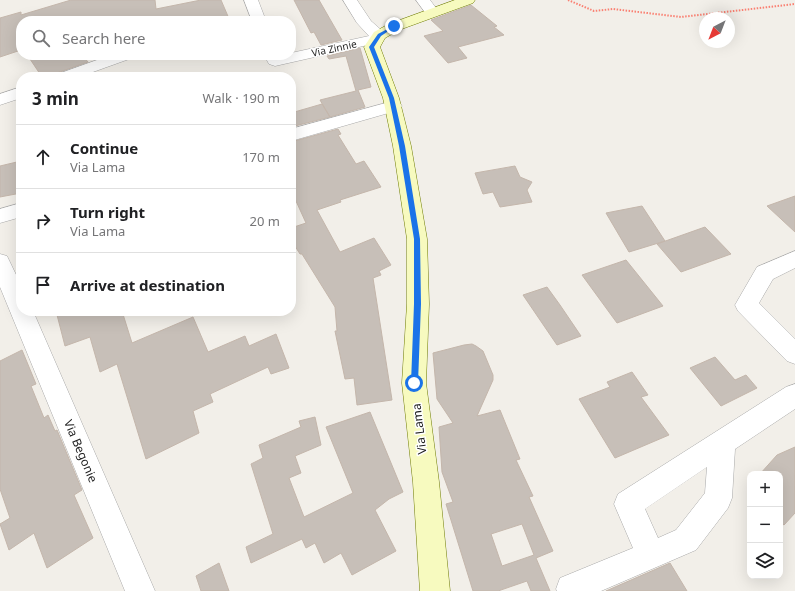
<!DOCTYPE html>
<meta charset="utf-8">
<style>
body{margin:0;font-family:"Noto Sans",sans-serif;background:#f6f6f6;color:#202124}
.controls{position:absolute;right:12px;bottom:12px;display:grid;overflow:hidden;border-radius:8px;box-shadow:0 4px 16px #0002}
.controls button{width:36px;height:36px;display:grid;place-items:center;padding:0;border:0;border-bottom:1px solid #e0e0e0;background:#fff;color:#202124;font:20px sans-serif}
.compass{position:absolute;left:699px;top:12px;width:36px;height:36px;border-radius:50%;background:#fff;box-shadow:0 4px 16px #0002;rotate:222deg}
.stop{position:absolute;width:12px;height:12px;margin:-9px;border:3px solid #1a73e8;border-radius:50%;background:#fff}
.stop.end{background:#1a73e8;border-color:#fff;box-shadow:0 1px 4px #0008}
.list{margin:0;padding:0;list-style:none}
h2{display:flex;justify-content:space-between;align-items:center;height:52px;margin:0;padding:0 16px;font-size:17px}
h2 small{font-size:13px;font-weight:400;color:#757577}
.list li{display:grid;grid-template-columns:26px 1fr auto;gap:12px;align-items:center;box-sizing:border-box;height:64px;padding:0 16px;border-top:1px solid #e0e0e0}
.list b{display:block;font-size:15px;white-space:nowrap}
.list p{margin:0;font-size:13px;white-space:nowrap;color:#757577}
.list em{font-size:13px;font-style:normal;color:#757577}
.icon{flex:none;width:22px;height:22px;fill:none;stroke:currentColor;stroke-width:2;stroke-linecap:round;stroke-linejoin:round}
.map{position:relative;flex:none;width:795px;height:591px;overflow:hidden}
.search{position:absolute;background:#fff;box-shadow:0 4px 16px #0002;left:16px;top:16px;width:280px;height:44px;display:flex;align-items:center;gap:10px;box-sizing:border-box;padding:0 14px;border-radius:16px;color:#757577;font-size:15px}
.panel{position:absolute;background:#fff;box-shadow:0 4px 16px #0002;left:16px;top:72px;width:280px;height:244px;border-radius:16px}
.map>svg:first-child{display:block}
.building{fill:#c7bfb8;stroke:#c4b6ab;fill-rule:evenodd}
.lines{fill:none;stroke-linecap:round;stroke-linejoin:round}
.street-casing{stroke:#a9a9a9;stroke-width:1}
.secondary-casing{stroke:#707d05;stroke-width:1}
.path{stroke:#fa8072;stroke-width:2;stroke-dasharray:1.5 1.5;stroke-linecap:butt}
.street{fill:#fff;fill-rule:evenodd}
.secondary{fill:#f7fabf;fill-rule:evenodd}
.route{fill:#1a73e8}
.labels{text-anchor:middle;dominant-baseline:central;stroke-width:3;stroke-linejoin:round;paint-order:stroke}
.far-street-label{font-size:10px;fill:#222;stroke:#fff}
.street-label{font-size:12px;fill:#222;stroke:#fff}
</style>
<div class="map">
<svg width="795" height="591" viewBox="0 0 795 591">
<rect width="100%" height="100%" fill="#f2efe9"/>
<path class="building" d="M71 0H155L156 9 201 0H221L230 21H21V50L0 57V18L21 12V15Z
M294 0H319L342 40 321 45 314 32 311 33Z
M471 5 497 26 494 27 504 35 458 47 467 58 448 63 424 36 443 31 431 20Z
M360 48 371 87 358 90 365 107 330 117 320 100 356 91 346 56 329 59 327 56Z
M43 55H82L88 62 57 73 55 77H42L30 59Z
M322 104 330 117 291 127V113Z
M338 129 341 134 338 135 356 164 364 161 381 187 340 200 341 202 317 210 340 252 374 238 391 265 379 271 381 275 373 278 392 400 357 405 354 378 345 379 335 331H337L335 307 302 254H300L291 240V228L306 223 291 190V142Z
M21 161V193L0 197V166Z
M515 166 520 177 532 182 527 190 532 202 500 207 493 192 483 194 475 173Z
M795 196V232L767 206Z
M642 206 665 241 629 252 606 213Z
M705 227 731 254 681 272 657 244Z
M626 260 663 306 617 323 582 275Z
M547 287 560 305 581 336 557 345 523 295Z
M56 311H122L132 343 193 317 208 352 245 336 249 346 276 334 289 368 271 374 268 367 210 394 213 402 193 411 199 433 146 459 117 364 100 372 90 337 65 346Z
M472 344 476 346 483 351 493 375V380L477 416 500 410 520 459 516 460 533 496 529 497 553 551 536 558 550 591H531L527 581 498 591H473L446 504 453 502 442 472 439 427 453 423 437 399 433 353 464 345ZM522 524 534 555 502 566 491 534Z
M22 350 36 384 31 386 44 418 48 415 55 431 57 430 82 490 74 495 93 538 47 568 34 533 9 550 0 524 10 518 0 489V361Z
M715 357 735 380 746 375 757 388 721 406 690 368Z
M632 372 648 395 641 397 669 435 615 458 579 399 610 387 607 382Z
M370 412 403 492 389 499 375 510 396 551 352 575 341 553 324 563 315 543 306 548 302 539 251 563 246 547 273 534 251 464 263 458 259 445 301 427 299 421 315 417 321 445 295 456 301 473 289 478 304 517 353 493 326 427Z
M795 447V513L784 525 780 522V474H760L777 455Z
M219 563 229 591H201L196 576Z
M670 563 687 591H606L615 587Z"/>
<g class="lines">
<g class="street-casing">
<path id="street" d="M244 0H258L266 21H252Z
M343 0H357L371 21 387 35 381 42 275 66 269 64 264 55H291V53L369 36 357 23Z
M416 0H430L439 12 437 15 432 16 427 15Z
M111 55H134L132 58 79 77H56L58 74Z
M21 87V98L0 105V94Z
M393 101 399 102 402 106 399 110 291 141V129Z
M21 203V217L0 223V209Z
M795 251V268L773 279 759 303 795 339V364L787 361 738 311 735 305 757 267Z
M0 254 7 256 21 285V311H33L155 591H125L0 287Z
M795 384V409L735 449 732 498 728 508 696 550 601 591H557L556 589 560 578 633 548 614 504 618 494 786 387ZM707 467 705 493 676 530 658 538 645 509Z"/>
</g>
<g class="secondary-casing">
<path id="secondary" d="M455 0H475L473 3 399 30 385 38 380 47 399 98 411 146 427 239 429 304 426 383 439 482 450 591H420L413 482 402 383 407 304V239L393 146 383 98 364 47 374 32 389 24Z"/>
</g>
<path class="path" d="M568 0 594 11 613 9 681 17 795 4"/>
<use href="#street" class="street"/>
<use href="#secondary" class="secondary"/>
</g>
<path class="route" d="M393 26H396L381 36 374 47 394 98 405 146 420 239 421 304 418 383 414 387 411 383 414 304V239L399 146 389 98 369 47 378 34Z"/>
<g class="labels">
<g class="far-street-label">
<text transform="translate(334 48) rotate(-12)">Via Zinnie</text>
</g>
<g class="street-label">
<text transform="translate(419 429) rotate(-97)">Via Lama</text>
<text transform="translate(81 451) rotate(67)">Via Begonie</text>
</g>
</g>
</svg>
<div class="controls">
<button>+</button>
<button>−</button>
<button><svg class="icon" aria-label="layers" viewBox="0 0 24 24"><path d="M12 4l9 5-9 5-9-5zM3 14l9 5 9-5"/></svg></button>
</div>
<svg class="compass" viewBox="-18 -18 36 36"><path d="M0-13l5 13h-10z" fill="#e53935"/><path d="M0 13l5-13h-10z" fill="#757577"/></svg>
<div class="stop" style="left:414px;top:383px"></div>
<div class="stop end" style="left:394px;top:26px"></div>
<div class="search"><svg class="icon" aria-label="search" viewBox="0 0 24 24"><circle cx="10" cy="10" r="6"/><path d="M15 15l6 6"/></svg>Search here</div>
<section class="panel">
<h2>3 min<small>Walk · 190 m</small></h2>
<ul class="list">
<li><svg class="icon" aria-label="ahead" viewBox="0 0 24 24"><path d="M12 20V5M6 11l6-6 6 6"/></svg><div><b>Continue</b><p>Via Lama</p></div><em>170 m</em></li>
<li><svg class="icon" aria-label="right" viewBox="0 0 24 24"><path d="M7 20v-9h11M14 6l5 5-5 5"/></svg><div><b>Turn right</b><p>Via Lama</p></div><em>20 m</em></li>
<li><svg class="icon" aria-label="arrive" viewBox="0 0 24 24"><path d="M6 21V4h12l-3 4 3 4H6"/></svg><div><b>Arrive at destination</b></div></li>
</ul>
</section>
</div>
